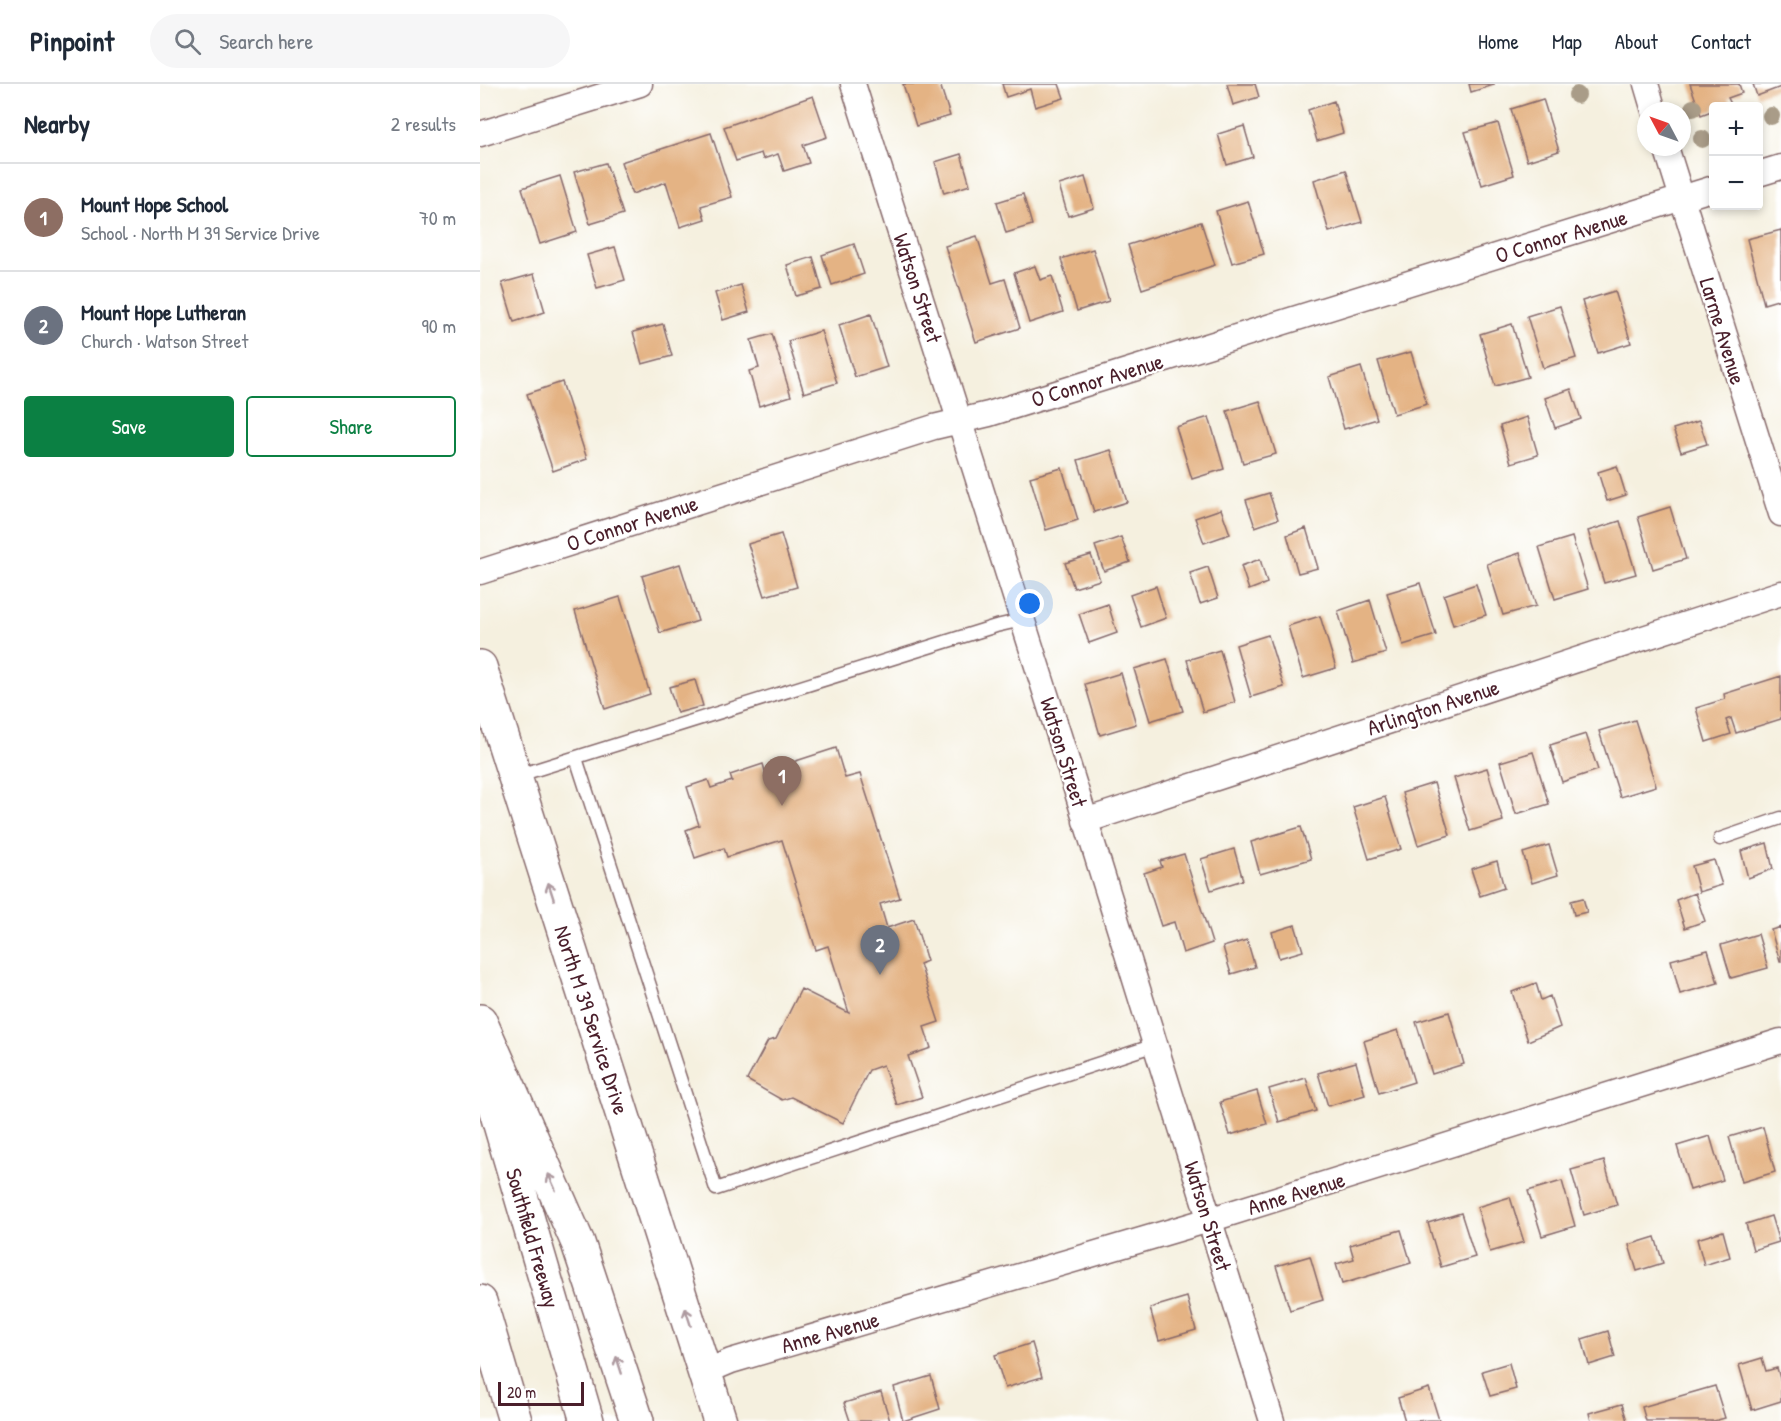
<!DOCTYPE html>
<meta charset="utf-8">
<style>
body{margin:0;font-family:"Patrick Hand",sans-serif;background:#f6f6f7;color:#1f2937}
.controls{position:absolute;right:18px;top:18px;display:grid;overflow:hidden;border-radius:6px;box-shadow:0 3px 9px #0003}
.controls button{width:54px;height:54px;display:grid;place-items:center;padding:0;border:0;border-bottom:2px solid #e0e1e3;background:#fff;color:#1f2937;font:30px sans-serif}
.compass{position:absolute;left:1157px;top:18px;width:54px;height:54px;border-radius:50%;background:#fff;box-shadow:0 3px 9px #0003;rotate:311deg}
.scale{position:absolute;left:18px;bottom:15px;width:86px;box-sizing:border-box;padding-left:6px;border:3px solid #4a1f2b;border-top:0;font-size:16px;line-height:21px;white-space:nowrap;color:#4a1f2b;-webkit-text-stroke:4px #fff;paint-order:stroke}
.you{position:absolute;left:550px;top:520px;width:21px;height:21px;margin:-15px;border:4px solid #fff;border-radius:50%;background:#1a73e8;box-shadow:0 0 0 9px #1a73e833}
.badge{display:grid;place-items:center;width:39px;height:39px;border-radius:50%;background:#0b8043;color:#fff;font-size:20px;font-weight:700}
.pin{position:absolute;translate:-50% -50px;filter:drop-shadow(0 2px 3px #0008)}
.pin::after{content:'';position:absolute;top:32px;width:21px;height:18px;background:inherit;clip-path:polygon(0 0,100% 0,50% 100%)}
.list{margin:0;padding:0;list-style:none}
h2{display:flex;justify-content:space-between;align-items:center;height:78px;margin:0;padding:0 24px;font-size:26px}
h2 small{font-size:20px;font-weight:400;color:#747a83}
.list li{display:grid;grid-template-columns:39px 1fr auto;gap:18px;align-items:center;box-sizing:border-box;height:108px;padding:0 24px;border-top:2px solid #e0e1e3}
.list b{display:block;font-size:22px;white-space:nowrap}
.list p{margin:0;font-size:20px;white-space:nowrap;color:#747a83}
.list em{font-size:20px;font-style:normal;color:#747a83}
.actions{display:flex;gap:12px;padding:18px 24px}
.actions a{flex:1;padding:14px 0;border:2px solid #0b8043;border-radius:6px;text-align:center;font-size:21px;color:#0b8043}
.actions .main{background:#0b8043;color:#fff}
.icon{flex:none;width:33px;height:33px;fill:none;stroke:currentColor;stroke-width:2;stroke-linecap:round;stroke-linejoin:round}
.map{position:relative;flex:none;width:1301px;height:1337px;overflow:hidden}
header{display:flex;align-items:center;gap:36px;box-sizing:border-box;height:84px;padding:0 30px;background:#fff;border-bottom:2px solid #e0e1e3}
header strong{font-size:28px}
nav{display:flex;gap:33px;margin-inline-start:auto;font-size:21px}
.search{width:420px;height:54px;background:#f6f6f7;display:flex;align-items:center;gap:15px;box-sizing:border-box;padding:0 21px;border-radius:33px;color:#747a83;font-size:22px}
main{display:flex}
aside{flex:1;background:#fff}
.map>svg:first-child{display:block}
.building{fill:#e4b384}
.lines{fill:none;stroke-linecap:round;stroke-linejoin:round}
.service-casing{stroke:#86686a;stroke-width:15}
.minor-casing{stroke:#86686a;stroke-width:27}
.secondary-casing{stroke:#86686a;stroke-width:36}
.motorway-casing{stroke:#86686a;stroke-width:36}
.service{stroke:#fff;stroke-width:12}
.minor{stroke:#fff;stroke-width:24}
.secondary{stroke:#fff;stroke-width:33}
.motorway{stroke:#fff;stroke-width:33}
.tree{fill:#a99c88}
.oneway{stroke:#ae9aa0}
.labels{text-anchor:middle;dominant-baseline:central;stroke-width:4.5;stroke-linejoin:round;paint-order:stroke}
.street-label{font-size:22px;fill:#4a1f2b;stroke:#fff}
</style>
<header>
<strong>Pinpoint</strong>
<div class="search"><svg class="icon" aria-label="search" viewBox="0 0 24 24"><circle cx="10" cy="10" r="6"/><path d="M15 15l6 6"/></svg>Search here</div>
<nav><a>Home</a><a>Map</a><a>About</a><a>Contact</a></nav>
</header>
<main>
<aside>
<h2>Nearby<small>2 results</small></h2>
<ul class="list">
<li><span class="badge" style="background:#8d6e63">1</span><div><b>Mount Hope School</b><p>School · North M 39 Service Drive</p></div><em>70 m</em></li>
<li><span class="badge" style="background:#6b7280">2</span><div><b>Mount Hope Lutheran</b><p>Church · Watson Street</p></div><em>90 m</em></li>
</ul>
<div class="actions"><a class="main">Save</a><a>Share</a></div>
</aside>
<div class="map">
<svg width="1301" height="1337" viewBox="0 0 1301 1337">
<rect width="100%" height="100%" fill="#fff"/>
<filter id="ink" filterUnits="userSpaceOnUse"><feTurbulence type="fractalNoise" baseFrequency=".0167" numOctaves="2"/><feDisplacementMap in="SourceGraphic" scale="12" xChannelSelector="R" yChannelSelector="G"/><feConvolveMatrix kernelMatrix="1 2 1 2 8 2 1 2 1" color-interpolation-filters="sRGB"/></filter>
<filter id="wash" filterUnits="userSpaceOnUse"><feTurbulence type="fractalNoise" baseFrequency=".008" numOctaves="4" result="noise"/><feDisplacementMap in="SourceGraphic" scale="24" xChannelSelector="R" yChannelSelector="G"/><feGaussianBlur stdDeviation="1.35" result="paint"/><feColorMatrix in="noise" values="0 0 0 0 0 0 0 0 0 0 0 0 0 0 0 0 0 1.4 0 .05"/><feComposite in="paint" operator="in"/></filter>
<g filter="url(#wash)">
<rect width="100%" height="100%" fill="#f5f0df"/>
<g id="blocks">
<path class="building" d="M423 0H460L470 32 436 42Z
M522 0H579L584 14 555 23 550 5 526 13Z
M747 0H775L779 13 753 21Z
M989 0H1014V1L991 8Z
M1210 0H1259L1262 9 1248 14 1251 20 1234 22V26L1221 31Z
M1273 0H1301V3L1277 12Z
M333 12 347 53 323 61 329 79 304 87 298 70 283 75 281 69 256 77 244 43Z
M1063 15 1079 67 1047 77 1031 25Z
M854 17 863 49 837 57 828 26Z
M1018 39 1034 91 1002 101 985 48Z
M764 42 773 73 747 81 738 50Z
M231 49 252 113 221 122 225 135 200 143 186 98 152 110 141 78Z
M481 70 490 101 464 109 455 78Z
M126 79 143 130 110 140 94 88Z
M866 86 882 138 849 148 834 96Z
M80 92 97 148 60 160 42 104Z
M605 93 614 124 588 132 579 101Z
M543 110 552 141 526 149 517 118Z
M768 117 784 170 752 179 736 127Z
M721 138 735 181 662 205 648 161Z
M1301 146V215L1284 220 1267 155Z
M497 152 512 199 525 195 540 244 496 258 465 162Z
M374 160 384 190 352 201 342 171Z
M135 163 145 196 117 204 107 171Z
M613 165 629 217 597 227 581 175Z
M333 173 342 205 316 212 307 181Z
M555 182 560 196 572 192 583 228 549 239 534 189Z
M54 190 65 228 34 238 22 199Z
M261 201 269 228 243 236 235 209Z
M1135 207 1151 259 1118 269 1102 217Z
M1080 222 1096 274 1063 284 1047 232Z
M391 230 407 283 375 293 359 241Z
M183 240 192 272 162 280 153 248Z
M1032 240 1048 293 1015 302 1000 250Z
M341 247 357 299 324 309 308 257Z
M292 250 311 312 279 322 269 287 279 284 271 256Z
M931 268 947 320 914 330 898 277Z
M881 283 897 335 864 345 849 293Z
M82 298 107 375 73 387 47 310Z
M1091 305 1101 335 1075 344 1065 314Z
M780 317 796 370 763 379 747 327Z
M729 333 744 385 712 395 696 343Z
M1047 333 1058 371 1031 379 1020 342Z
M1219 337 1227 360 1201 368 1193 345Z
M631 366 647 418 614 428 598 376Z
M1137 382 1146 411 1127 417 1118 388Z
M582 384 598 436 566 446 550 393Z
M789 409 798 435 775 443 766 416Z
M1190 423 1206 475 1173 485 1158 433Z
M741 425 750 450 724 459 715 434Z
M1140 437 1156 490 1124 499 1108 447Z
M826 444 838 484 818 489 807 451Z
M301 450 317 503 285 512 268 460Z
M641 453 650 478 624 487 615 462Z
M1092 453 1108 505 1075 515 1059 463Z
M1040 469 1056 522 1023 531 1007 480Z
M611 471 620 496 594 504 585 479Z
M780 475 787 499 769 506 761 482Z
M200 480 218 537 180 549 162 492Z
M728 483 738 514 720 520 710 489Z
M940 499 956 551 923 561 907 509Z
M996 500 1006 531 973 541 964 511Z
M676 502 686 534 661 543 650 511Z
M140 513 170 610 125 625 95 527Z
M890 516 906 569 873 579 858 527Z
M628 520 637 549 609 559 599 530Z
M840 532 856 584 823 594 808 542Z
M788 551 804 603 771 613 756 561Z
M740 566 755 618 723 628 707 576Z
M687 575 703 627 670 637 654 585Z
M641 589 656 640 620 651 605 600Z
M1301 592V635L1256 649 1251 634 1246 636 1251 650 1226 658 1216 624 1245 615 1244 610Z
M215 596 223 622 197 629 189 603Z
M1155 636 1176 702 1140 713 1119 647Z
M1106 650 1118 686 1082 698 1070 661Z
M356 664 365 694 380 690 420 814 400 820 407 844 434 835 447 877 440 880 459 938 444 943 451 964 428 972 442 1013 417 1021 403 981 389 986 363 1039 311 1013 302 1016 267 996 288 957 296 955 321 905 369 929 348 862 336 866 302 756 247 773 244 764 215 774 206 746 219 741 207 703 228 696 231 704 252 697 250 691 283 680 285 687Z
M1053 668 1069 720 1036 730 1020 678Z
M1007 684 1023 737 990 747 974 694Z
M954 699 970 751 938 761 922 709Z
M905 713 921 765 889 775 873 723Z
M821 743 831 775 780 790 771 758Z
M1287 759 1293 785 1268 794 1261 767Z
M1069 761 1078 791 1052 799 1043 769Z
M754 765 763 796 731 806 721 775Z
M704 770 732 859 703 869 694 838 681 842 664 789 682 783 680 777Z
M1234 776 1242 801 1219 808 1212 782Z
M1017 777 1024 804 1000 812 991 785Z
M1215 809 1225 837 1205 844 1196 816Z
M1103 814 1107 828 1094 831 1091 817Z
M815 841 823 867 799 874 792 848Z
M1301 843V878H1300L1291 846Z
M1278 850 1288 884 1251 894 1241 861Z
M767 856 775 883 751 890 743 863Z
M1228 866 1238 899 1200 910 1191 876Z
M1056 899 1061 916 1070 912 1080 943 1048 957 1032 908Z
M969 928 984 980 952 990 936 938Z
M918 946 934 998 899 1009 884 957Z
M876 978 885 1011 848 1022 838 989Z
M826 994 836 1027 799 1038 789 1005Z
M777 1007 787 1040 750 1051 740 1018Z
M1283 1043 1295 1088 1262 1098 1249 1053Z
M1230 1052 1243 1096 1210 1106 1197 1062Z
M1124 1077 1137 1121 1104 1131 1091 1086Z
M1082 1097 1095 1142 1062 1152 1048 1107Z
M1030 1113 1044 1158 1010 1168 997 1123Z
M981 1129 995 1173 961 1183 948 1139Z
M1291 1132 1299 1158 1273 1166 1266 1140Z
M921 1146 931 1179 862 1200 856 1180 874 1175 870 1161Z
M1243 1147 1250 1173 1224 1181 1217 1155Z
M1175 1153 1183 1179 1157 1187 1149 1161Z
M830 1172 843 1216 810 1226 796 1182Z
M707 1213 716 1246 679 1257 670 1224Z
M1128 1247 1135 1273 1109 1281 1102 1255Z
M552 1259 562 1293 525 1304 515 1271Z
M1282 1274 1286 1287 1297 1284 1301 1298V1317L1272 1326 1259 1281Z
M1029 1279 1036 1305 1010 1312 1002 1287Z
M451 1292 460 1325 423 1337 414 1303Z
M1235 1302 1245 1334 1234 1337H1166L1162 1323Z
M949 1304 959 1336 925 1337 918 1314Z
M401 1308 410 1337H370L364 1319Z
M1142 1320 1147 1337H1111L1109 1329Z"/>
</g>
</g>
<g filter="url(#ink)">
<use href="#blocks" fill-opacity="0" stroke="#86686a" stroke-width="1.5"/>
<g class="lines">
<g class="service-casing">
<path id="service" d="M96 674 236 1105 675 961
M36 692 516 542 542 536
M1240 755 1301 734"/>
</g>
<g class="minor-casing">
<path id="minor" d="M373 0 594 699 792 1337
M1166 0 1174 27
M0 50 160 0
M1186 63 1301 430
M1278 90 1301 83
M0 488 454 343 509 330 1234 104
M605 737 1301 509
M225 1288 251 1277 729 1136 1301 957"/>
</g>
<g class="secondary-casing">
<path id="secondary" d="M0 583 240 1337"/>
</g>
<g class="motorway-casing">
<path id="motorway" d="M0 937 98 1159 157 1337
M7 996 107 1337
M0 1218 35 1337"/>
</g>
<use href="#service" class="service"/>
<use href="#minor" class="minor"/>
<use href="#secondary" class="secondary"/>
<use href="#motorway" class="motorway"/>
</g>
<g class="tree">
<circle cx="1097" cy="11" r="9"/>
<circle cx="1213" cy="24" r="9"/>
<circle cx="1291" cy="32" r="9"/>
<circle cx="1222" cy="55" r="9"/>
</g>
<defs><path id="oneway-shaft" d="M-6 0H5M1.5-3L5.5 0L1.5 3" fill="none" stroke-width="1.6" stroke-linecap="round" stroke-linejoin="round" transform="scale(1.5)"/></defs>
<g class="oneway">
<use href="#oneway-shaft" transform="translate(71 807) rotate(-108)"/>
<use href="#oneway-shaft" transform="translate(72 1098) rotate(-114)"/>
<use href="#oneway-shaft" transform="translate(208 1233) rotate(-108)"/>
<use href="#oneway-shaft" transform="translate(139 1281) rotate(-108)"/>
</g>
</g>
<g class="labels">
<g class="street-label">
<text transform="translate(1081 152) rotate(-17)">O Connor Avenue</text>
<text transform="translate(438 204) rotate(72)">Watson Street</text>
<text transform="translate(1243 247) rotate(73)">Larme Avenue</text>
<text transform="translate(617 296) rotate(-17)">O Connor Avenue</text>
<text transform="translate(152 439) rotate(-18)">O Connor Avenue</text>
<text transform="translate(953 623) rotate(-18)">Arlington Avenue</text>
<text transform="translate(584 668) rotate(73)">Watson Street</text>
<text transform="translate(112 936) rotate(72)">North M 39 Service Drive</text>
<text transform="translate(816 1109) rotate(-17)">Anne Avenue</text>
<text transform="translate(728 1132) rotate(73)">Watson Street</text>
<text transform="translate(53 1154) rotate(74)">Southfield Freeway</text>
<text transform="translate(350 1248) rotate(-16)">Anne Avenue</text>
</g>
</g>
</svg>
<div class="controls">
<button>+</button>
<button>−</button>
</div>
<svg class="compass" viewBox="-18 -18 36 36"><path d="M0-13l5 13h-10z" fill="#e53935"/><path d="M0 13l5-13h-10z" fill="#747a83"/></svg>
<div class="scale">20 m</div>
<div class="you"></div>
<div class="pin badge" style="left:302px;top:722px;background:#8d6e63">1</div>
<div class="pin badge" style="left:400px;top:891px;background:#6b7280">2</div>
</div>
</main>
